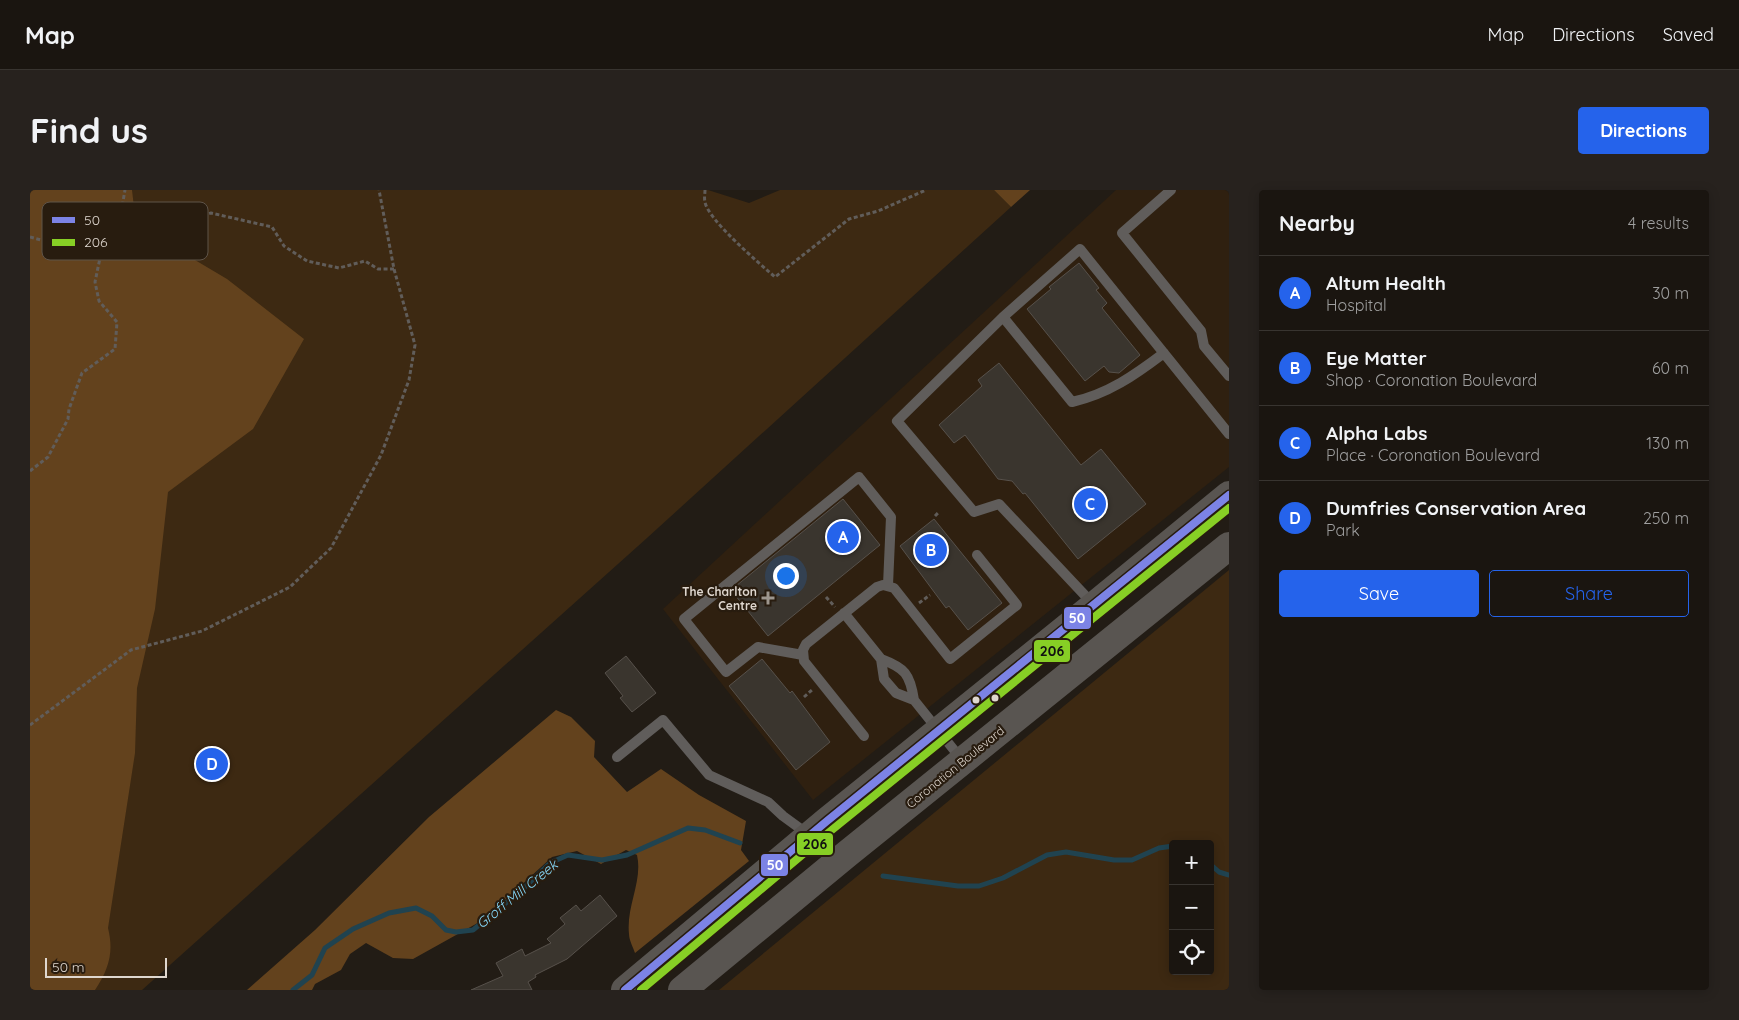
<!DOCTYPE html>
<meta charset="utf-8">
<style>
body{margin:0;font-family:Quicksand,sans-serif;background:#27221e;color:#f1f3f6}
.controls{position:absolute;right:15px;bottom:15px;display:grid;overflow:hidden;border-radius:5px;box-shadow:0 2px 12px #0003}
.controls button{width:45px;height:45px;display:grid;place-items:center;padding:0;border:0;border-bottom:1px solid #383430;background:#1a1510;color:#f1f3f6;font:25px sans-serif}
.scale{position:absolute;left:15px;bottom:12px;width:122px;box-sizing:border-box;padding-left:5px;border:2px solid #dfd7cf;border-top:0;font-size:14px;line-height:18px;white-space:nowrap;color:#dfd7cf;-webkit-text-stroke:4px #281c0f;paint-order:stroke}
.you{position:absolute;left:755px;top:385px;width:18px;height:18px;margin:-12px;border:4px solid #fff;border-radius:50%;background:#1a73e8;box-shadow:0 0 0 8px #1a73e833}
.badge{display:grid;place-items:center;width:32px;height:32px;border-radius:50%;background:#2563eb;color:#fff;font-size:16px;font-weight:700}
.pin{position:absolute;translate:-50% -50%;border:2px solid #fff;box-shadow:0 1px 5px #0006}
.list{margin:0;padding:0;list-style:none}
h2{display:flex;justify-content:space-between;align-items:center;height:65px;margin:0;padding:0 20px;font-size:21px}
h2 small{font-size:16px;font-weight:400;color:#9f9f9f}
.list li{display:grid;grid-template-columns:32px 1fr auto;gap:15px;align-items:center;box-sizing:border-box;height:75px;padding:0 20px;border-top:1px solid #383430}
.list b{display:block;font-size:19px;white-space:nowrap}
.list p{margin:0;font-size:16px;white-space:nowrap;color:#9f9f9f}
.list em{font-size:16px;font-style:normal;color:#9f9f9f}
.actions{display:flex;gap:10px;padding:15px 20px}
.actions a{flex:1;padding:11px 0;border:1px solid #2563eb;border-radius:5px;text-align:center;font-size:18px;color:#2563eb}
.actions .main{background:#2563eb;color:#fff}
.icon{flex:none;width:28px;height:28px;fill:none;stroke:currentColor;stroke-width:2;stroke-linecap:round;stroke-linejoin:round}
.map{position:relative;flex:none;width:1199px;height:800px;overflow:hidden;border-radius:5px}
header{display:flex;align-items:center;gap:30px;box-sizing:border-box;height:70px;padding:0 25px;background:#1a1510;border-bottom:1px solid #383430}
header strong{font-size:24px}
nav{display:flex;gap:28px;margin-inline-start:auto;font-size:18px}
.intro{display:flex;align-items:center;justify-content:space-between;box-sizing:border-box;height:120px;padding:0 30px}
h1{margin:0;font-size:35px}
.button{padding:12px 22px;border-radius:5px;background:#2563eb;color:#fff;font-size:18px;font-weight:700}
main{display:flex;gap:30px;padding:0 30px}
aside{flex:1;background:#1a1510;border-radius:5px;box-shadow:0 2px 12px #0003}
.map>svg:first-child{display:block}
.built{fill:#2f2010}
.green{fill:#3d2912;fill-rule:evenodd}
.forest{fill:#63421d}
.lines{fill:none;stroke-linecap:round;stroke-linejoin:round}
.stream{stroke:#204350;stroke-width:5}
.building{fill:#3a352e;stroke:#57514b}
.path{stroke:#615d5a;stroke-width:3;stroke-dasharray:4 2.5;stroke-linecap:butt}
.service{stroke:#605d5b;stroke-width:10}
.secondary{stroke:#595551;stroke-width:28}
.bus-1-casing{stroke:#281c0f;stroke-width:11}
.bus-2-casing{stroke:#281c0f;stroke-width:11}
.bus-1{stroke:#7c83e5;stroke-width:8}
.bus-2{stroke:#87cf25;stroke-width:8}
.poi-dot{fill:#9d968e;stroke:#281c0f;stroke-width:2}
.bus-dot{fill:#dfd7cf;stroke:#281c0f;stroke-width:2}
.labels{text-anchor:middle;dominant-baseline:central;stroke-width:4.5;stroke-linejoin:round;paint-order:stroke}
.poi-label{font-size:12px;font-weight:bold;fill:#dfd7cf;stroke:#281c0f;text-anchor:end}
.street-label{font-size:12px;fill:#dfd7cf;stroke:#281c0f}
.water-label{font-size:14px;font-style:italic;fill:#87dafc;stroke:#281c0f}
.key{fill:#281c0f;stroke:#5f5449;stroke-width:1}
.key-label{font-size:14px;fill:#dfd7cf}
.line-badge{stroke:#281c0f;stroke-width:2}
.badge-label{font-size:14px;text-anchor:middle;font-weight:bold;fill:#fff}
.pale-badge-label{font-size:14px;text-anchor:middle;font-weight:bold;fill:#111}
</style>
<header>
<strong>Map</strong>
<nav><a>Map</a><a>Directions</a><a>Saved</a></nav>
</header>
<div class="intro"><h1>Find us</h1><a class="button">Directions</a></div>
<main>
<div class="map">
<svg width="1199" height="800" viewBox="0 0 1199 800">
<rect width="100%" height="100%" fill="#221c15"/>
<path class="built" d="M1086 0H1199V277L783 610 633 419Z"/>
<path class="green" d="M0 0H678L719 13 750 0H964L981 17 617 348 112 800H0Z
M1199 380V800H689ZM1143 654H1180V781H1143Z"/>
<path class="forest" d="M0 0H102L106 35 197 89 274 149 223 239 138 302 125 419 107 498 105 563 78 738C84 762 79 779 65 800H0Z
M964 0H1000L981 17Z
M526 520 541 527 565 551 564 567 597 602 631 579 669 605 716 631 711 660 719 671 605 763C603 757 599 750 599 744 596 716 613 691 607 665L596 660 571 674 547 661 522 667 453 730 383 769 363 768 336 753 320 764 311 780 285 794 282 800H217L285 740 399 627Z"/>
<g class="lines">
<path class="stream" d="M1180 674 1189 682 1199 685
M853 686 928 696H949L973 688 1017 665 1036 662 1084 670H1102L1129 658 1143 656
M263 800 282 785 295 758 323 739 359 723 386 718 402 726 416 740 426 742 443 740 494 698 520 673 538 665 572 670 597 665 658 638 675 640 710 653"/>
</g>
<path class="building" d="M1049 73 1069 98 1066 100 1077 113 1072 118 1110 165 1089 183 1079 182 1074 176 1055 191 997 119 1021 99 1019 97Z
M969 173 1051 275 1071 259 1116 314 1048 369 995 303 993 304 982 291 968 289 935 245 924 253 909 235 952 196 948 190Z
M813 309 850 355 738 446 701 400Z
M904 329 972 413 938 440 919 416 916 418 870 356Z
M596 466 626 503 602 522 590 508 593 506 575 483Z
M732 469 760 503 762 501 800 552 766 580 699 496Z
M570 705 587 726 537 769 505 785 506 787 498 792 502 800H441L473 786 466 773 492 759 495 766 521 753 517 749 535 734 530 728 546 715 551 721Z"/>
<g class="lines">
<path class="path" d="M675 0C675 4 674 8 675 12 678 30 730 74 745 87L819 29 848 21 896 0
M92 17 116 28 152 32 181 23 242 37 254 56 277 71 309 78 335 71 348 79H364
M0 47 69 66
M0 281 18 267 38 229 39 219 52 183 85 159 87 132 69 111 65 92 76 39 92 17 95 0
M905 326 908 323
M796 407 805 417
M889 413 900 405
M774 507 783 499
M0 535 101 460 172 441 260 397 301 358 351 265 379 190 385 155 364 79 349 0"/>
<path class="service" d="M1141 0 1092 43 1171 141 1174 156 1199 186
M973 127 1042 212C1078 204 1105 185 1134 163
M1064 415 969 314 944 322 867 231 973 127 1050 59 1199 244
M814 423 851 469 854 489 866 503 884 510 932 570
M773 465 728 457 696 482 654 429 829 287 861 327 858 395
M851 469C875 478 880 484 884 510
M834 546 774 471 773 460 776 454 847 397 853 395 864 398 920 469 987 415 947 365
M587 567 633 530 679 585 738 612 753 626 779 645"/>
<path class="secondary" d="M595 800 797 631 1065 415 1199 305
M652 800 817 664 1199 356"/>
<g class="bus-1-casing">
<path id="bus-1" d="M595 800 797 631 1199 305"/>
</g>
<g class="bus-2-casing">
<path id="bus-2" d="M611 800 803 639 1199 318"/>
</g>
<use href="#bus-1" class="bus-1"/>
<use href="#bus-2" class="bus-2"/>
</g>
<path class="poi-dot" d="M735.5 400.5h5v5h5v5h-5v5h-5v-5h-5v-5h5z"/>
<g class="bus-dot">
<circle cx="965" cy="508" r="4.5"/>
<circle cx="946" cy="510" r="4.5"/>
</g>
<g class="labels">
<g class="poi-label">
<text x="727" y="401">The Charlton<tspan x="727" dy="14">Centre</tspan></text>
</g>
<g class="street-label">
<text transform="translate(925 577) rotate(-39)">Coronation Boulevard</text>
</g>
<g class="water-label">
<text transform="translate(487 704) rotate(-39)">Groff Mill Creek</text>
</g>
</g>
<rect x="12" y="12" width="166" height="58" rx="8" class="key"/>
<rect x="22" y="27" width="23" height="6" fill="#7c83e5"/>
<rect x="22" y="49" width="23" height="7" fill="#87cf25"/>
<g class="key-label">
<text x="54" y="35">50</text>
<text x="54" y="57">206</text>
</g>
<g class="line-badge">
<rect x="1033" y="416" width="29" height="24" rx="5" fill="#7c83e5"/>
<rect x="1003" y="449" width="38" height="24" rx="5" fill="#87cf25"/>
<rect x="766" y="642" width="38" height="24" rx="5" fill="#87cf25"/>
<rect x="730" y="663" width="29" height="24" rx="5" fill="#7c83e5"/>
</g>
<g class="badge-label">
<text x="1047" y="433">50</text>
<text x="745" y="680">50</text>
</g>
<g class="pale-badge-label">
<text x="1022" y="466">206</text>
<text x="785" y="659">206</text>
</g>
</svg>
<div class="controls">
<button>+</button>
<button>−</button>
<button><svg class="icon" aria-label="locate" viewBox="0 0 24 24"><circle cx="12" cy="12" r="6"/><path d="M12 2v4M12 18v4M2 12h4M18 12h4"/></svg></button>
</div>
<div class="scale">50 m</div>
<div class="you"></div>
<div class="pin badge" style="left:813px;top:347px">A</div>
<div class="pin badge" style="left:901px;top:360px">B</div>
<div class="pin badge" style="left:1060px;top:314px">C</div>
<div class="pin badge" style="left:182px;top:574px">D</div>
</div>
<aside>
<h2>Nearby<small>4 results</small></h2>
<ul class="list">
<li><span class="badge">A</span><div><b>Altum Health</b><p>Hospital</p></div><em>30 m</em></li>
<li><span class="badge">B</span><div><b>Eye Matter</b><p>Shop · Coronation Boulevard</p></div><em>60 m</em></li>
<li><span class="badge">C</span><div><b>Alpha Labs</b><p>Place · Coronation Boulevard</p></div><em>130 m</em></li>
<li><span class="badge">D</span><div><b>Dumfries Conservation Area</b><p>Park</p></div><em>250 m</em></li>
</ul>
<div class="actions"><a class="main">Save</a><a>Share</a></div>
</aside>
</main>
